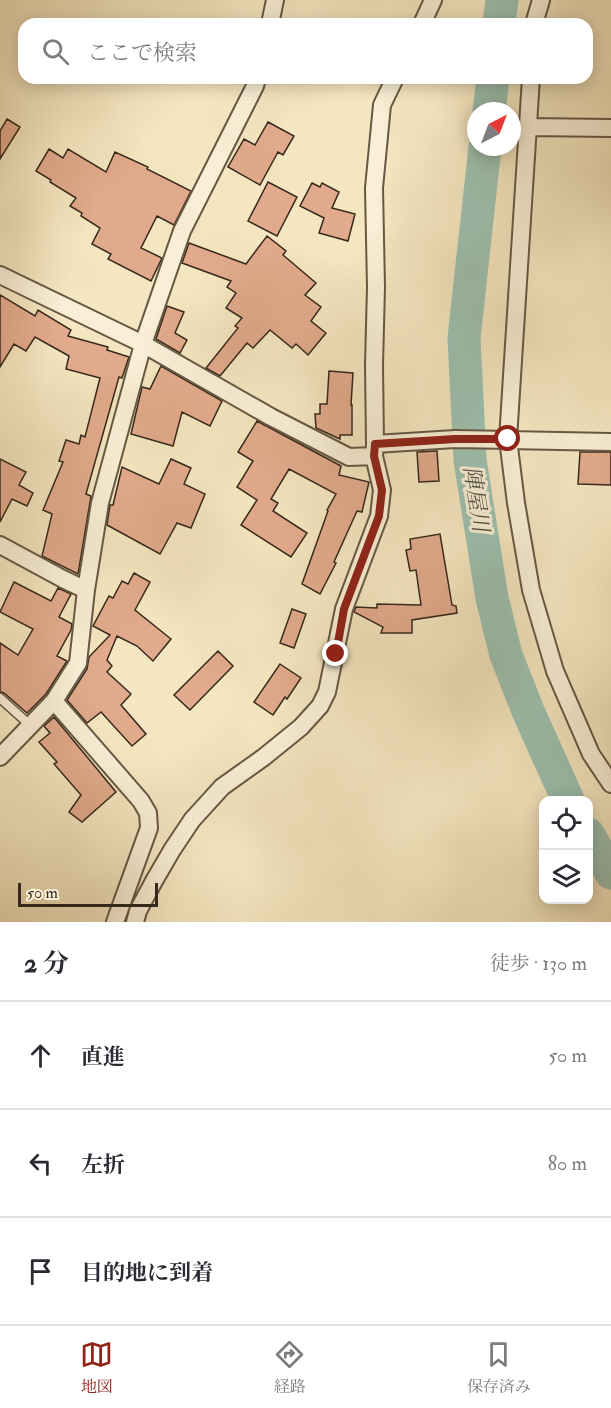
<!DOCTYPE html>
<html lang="ja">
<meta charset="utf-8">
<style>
body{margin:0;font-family:"IM FELL Double Pica","Noto Serif JP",serif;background:#f2f2f3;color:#2b2b33}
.controls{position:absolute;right:18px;bottom:18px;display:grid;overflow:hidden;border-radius:12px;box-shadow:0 3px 15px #0003}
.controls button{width:54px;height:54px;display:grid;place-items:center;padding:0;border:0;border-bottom:2px solid #e1e1e2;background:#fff;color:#2b2b33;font:30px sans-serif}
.compass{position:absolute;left:467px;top:102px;width:54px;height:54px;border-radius:50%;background:#fff;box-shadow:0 3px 15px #0003;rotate:42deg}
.scale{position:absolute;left:18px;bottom:15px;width:140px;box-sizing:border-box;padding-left:6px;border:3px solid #36281b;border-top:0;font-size:16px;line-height:21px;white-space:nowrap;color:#36281b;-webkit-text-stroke:4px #f8efd6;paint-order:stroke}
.stop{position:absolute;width:18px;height:18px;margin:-14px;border:4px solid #8f2418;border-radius:50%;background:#fff}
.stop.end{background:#8f2418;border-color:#fff;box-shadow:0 2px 6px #0008}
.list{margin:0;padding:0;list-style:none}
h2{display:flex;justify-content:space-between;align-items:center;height:78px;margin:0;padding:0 24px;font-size:26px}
h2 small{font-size:20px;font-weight:400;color:#7c7c81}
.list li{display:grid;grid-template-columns:39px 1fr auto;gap:18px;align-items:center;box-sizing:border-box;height:108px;padding:0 24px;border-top:2px solid #e1e1e2}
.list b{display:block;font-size:22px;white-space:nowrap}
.list em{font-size:20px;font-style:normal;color:#7c7c81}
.icon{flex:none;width:33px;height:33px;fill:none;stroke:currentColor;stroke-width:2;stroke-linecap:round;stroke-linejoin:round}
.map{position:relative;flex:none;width:611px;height:922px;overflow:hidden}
.search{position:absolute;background:#fff;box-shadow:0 3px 15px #0003;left:18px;right:18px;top:18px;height:66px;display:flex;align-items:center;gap:15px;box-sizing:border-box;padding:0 21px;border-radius:18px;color:#7c7c81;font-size:22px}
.sheet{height:402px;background:#fff}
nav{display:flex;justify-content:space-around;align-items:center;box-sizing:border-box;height:84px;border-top:2px solid #e1e1e2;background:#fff;font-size:16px;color:#7c7c81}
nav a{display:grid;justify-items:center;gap:3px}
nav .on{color:#8f2418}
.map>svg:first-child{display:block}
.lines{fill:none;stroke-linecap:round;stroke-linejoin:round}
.river{stroke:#9cc0af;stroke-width:33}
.building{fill:#e1aa8c;stroke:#36281b;stroke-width:1.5}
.lane-casing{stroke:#665844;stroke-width:11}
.street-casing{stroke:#665844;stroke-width:20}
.lane{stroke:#f8efd6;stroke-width:8}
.street{stroke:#f8efd6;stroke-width:16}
.route{stroke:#8f2418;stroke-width:8}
.labels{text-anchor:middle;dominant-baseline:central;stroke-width:6;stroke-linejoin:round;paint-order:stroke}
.water-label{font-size:22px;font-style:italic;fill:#555647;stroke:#f8efd6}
</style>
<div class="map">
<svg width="611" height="922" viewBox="0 0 611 922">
<rect width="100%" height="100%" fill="#f4e6c0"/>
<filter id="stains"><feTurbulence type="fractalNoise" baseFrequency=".00333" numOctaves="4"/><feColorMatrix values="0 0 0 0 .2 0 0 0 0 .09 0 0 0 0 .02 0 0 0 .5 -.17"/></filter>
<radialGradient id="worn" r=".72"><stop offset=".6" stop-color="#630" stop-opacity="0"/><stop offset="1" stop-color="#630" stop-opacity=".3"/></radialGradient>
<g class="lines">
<path class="river" d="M499 24 502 0
M489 111 493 78
M485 147 464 338 470 460 492 598 506 655 528 711 568 800
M588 834 611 873"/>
</g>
<path class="building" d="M7 119 20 127 0 159V131Z
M268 122 294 136 283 155 278 152 260 185 228 167 244 139 255 145Z
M49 149 63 158 68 149 106 172 115 152 148 167 147 169 191 191 174 225 157 216 141 248 162 258 151 281 108 259 111 254 92 244 100 228 81 216 82 213 70 206 76 198 50 182 51 180 36 171Z
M268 182 297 197 277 236 248 221Z
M312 183 320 187 322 183 339 192 332 208 355 214 348 241 319 233 324 218 300 206Z
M267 236 286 251 283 255 316 283 305 295 321 307 311 321 326 333 308 355 296 344 292 348 270 330 253 348 247 343 220 376 206 368 238 328 235 326 242 318 226 308 236 293 227 287 231 281 182 263 189 243 246 264Z
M0 295 35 316 38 310 71 330 68 336 108 347 107 350 129 357 122 378 119 377 86 494 91 496 78 574 42 556 52 514 43 510 63 462 59 461 66 440 79 444 81 435 85 437 100 378 66 369 69 356 35 337 26 351 14 344 0 367Z
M167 306 184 312 175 333 187 340 180 353 156 339Z
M161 366 222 401 210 426 182 412 173 446 131 434 142 387 150 389Z
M329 371 353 373 351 405H352V435H340V439L316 428 315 414H320V404H327Z
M257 421 341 466 339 475 369 482 362 512 357 511 334 562 336 563 320 594 302 584 328 511 327 510 336 494 289 469 271 499 278 503 273 511 307 533 291 557 241 525 257 500 237 487 253 461 238 452Z
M437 451 439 481 419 482 417 452Z
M580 452H611V485L578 484Z
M0 459 26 472 19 485 33 493 27 506 12 499 0 522Z
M171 459 191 468 184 484 205 494 191 528 177 523 160 554 107 525 110 505H113L122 467 159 484Z
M440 534 452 605 456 606 457 613 412 620V633H381L383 627 354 612 356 607 377 608V604L421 605 416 570 410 571 406 550 411 549 410 539Z
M134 573 150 582 135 610 171 639 153 661 137 646 117 636 107 660 112 666 107 672 131 694 121 705 146 734 132 746 101 712 87 723 67 700 87 669 89 657 110 635 93 626 109 596 113 598 122 581 128 584Z
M14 582 51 601 58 588 71 594 59 617 72 624 71 630 57 656 67 661 46 694 27 713 4 693 0 692V643L18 655 33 629 0 612Z
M292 609 306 614 294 648 280 643Z
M218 651 233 666 190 710 174 695Z
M280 664 301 678 287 699 285 697 273 715 254 702Z
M54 717 116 792 82 822 69 812 81 795 54 764 57 762 39 742 50 733 44 726Z"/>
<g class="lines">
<g class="lane-casing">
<path id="lane" d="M0 698 31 726"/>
</g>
<g class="street-casing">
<path id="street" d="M270 24 275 0
M422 24 433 0
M534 24 541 0
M531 78 508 439 516 503 531 590 555 671 591 754 611 784
M528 127 611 128
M0 275 143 344 271 417 349 457 374 456
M375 444 455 439 611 442
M0 545 63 579 86 590
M54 701 141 801 148 813 149 828 115 922
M0 757 54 701 78 663 86 590 100 503 143 344 182 231 255 86 257 78
M135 922 138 911 154 881 172 850 192 820 222 787 264 757 301 727 320 706 327 692 344 609 379 516 382 490 374 456 375 444 374 365 376 287 374 188 382 105 395 78"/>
</g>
<use href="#lane" class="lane"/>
<use href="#street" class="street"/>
</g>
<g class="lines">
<path class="route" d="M336 654 344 609 379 516 382 490 374 456 375 444 455 439H508"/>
</g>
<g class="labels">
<g class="water-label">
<text transform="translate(476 499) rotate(81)">陣屋川</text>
</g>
</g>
<rect width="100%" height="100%" filter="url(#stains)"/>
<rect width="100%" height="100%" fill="url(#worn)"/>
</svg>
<div class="controls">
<button><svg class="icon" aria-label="locate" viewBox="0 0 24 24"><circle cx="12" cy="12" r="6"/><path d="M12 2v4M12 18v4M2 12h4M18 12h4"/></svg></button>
<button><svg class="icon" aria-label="layers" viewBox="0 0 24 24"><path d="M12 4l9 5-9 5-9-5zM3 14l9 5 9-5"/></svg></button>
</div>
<svg class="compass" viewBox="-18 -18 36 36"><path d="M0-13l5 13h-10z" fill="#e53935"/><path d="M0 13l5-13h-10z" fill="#7c7c81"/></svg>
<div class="scale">50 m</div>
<div class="stop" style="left:508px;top:439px"></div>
<div class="stop end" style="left:336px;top:654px"></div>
<div class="search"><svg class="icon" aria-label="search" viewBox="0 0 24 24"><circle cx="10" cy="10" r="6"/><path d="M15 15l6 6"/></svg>ここで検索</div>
</div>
<section class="sheet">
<h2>2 分<small>徒歩 · 130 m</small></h2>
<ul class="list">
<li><svg class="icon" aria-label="ahead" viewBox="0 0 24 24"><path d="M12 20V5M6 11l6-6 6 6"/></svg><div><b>直進</b></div><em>50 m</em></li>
<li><svg class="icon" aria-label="left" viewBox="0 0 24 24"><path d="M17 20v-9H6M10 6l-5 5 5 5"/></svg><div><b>左折</b></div><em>80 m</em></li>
<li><svg class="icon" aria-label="arrive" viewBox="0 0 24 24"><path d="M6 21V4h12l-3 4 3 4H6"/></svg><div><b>目的地に到着</b></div></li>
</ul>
</section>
<nav>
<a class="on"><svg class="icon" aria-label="map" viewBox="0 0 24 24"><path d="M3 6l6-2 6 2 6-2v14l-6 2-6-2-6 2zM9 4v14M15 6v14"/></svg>地図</a>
<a><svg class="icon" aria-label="directions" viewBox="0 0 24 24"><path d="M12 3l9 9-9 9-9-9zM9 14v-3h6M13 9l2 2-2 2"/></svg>経路</a>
<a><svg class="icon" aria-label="saved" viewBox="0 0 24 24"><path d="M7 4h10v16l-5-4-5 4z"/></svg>保存済み</a>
</nav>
